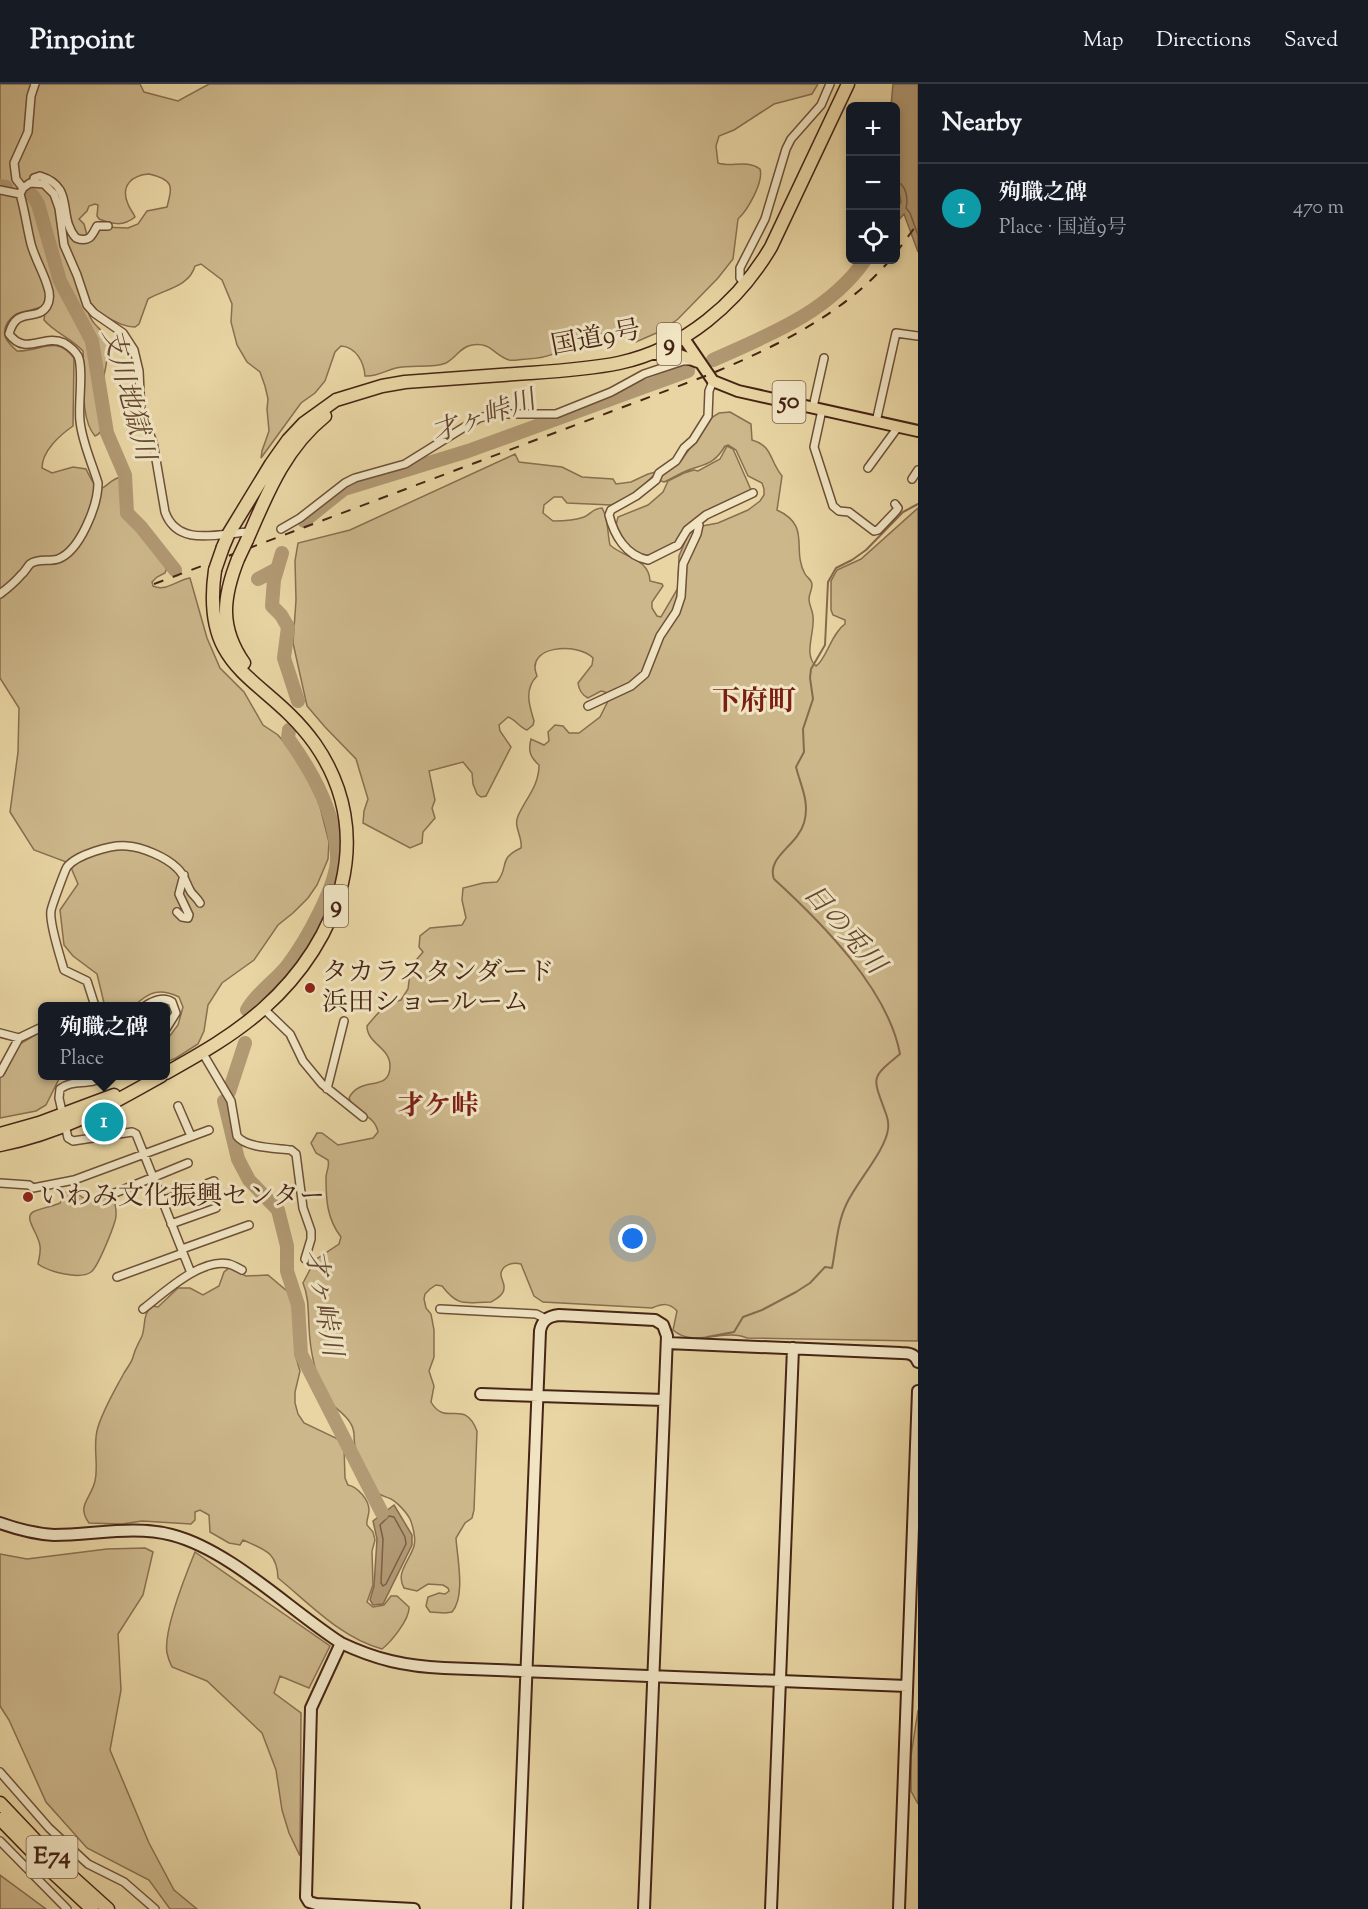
<!DOCTYPE html>
<meta charset="utf-8">
<style>
body{margin:0;font-family:"Sorts Mill Goudy","Noto Serif JP",serif;background:#20242c;color:#f1f3f6}
.controls{position:absolute;right:18px;top:18px;display:grid;overflow:hidden;border-radius:9px;box-shadow:0 3px 9px #0003}
.controls button{width:54px;height:54px;display:grid;place-items:center;padding:0;border:0;border-bottom:2px solid #363941;background:#171b24;color:#f1f3f6;font:30px sans-serif}
.you{position:absolute;left:633px;top:1155px;width:21px;height:21px;margin:-15px;border:4px solid #fff;border-radius:50%;background:#1a73e8;box-shadow:0 0 0 9px #1a73e833}
.badge{display:grid;place-items:center;width:39px;height:39px;border-radius:50%;background:#c59692;color:#fff;font-size:20px;font-weight:700}
.pin{position:absolute;translate:-50% -50%;border:3px solid #fff;box-shadow:0 2px 6px #0006}
.popup{position:absolute;left:38px;top:918px;width:132px;height:78px;box-sizing:border-box;display:grid;place-content:center;border-radius:9px;background:#171b24;filter:drop-shadow(0 2px 4px #0005);font-size:20px;white-space:nowrap;color:#9ea1a6}
.popup b{font-size:22px;color:#f1f3f6}
.popup::after{content:'';position:absolute;left:50%;top:100%;margin-left:-12px;border:12px solid transparent;border-top-color:#171b24}
.list{margin:0;padding:0;list-style:none}
h2{display:flex;justify-content:space-between;align-items:center;height:78px;margin:0;padding:0 24px;font-size:26px}
h2 small{font-size:20px;font-weight:400;color:#9ea1a6}
.list li{display:grid;grid-template-columns:39px 1fr auto;gap:18px;align-items:center;box-sizing:border-box;height:90px;padding:0 24px;border-top:2px solid #363941}
.list b{display:block;font-size:22px;white-space:nowrap}
.list p{margin:0;font-size:20px;white-space:nowrap;color:#9ea1a6}
.list em{font-size:20px;font-style:normal;color:#9ea1a6}
.icon{flex:none;width:33px;height:33px;fill:none;stroke:currentColor;stroke-width:2;stroke-linecap:round;stroke-linejoin:round}
.map{position:relative;flex:none;width:918px;height:1825px;overflow:hidden}
header{display:flex;align-items:center;gap:36px;box-sizing:border-box;height:84px;padding:0 30px;background:#171b24;border-bottom:2px solid #363941}
header strong{font-size:28px}
nav{display:flex;gap:33px;margin-inline-start:auto;font-size:21px}
main{display:flex}
aside{flex:1;background:#171b24}
.map>svg:first-child{display:block}
.green{fill:#ccb78b;stroke:#896e50;stroke-width:1.5;fill-rule:evenodd}
.water{fill:#b19973;stroke:#866a4d;stroke-width:1.5}
.lines{fill:none;stroke-linecap:round;stroke-linejoin:round}
.shore{stroke:#7c5e44;stroke-width:1.5}
.stream{stroke:#866a4d;stroke-width:2}
.river{stroke:#b19973;stroke-width:14}
.street-casing{stroke:#6e5038;stroke-width:10}
.secondary-casing{stroke:#462415;stroke-width:14}
.primary-casing{stroke:#462415;stroke-width:14}
.highway-casing{stroke:#462415;stroke-width:15}
.street{stroke:#f0e4c3;stroke-width:7}
.secondary{stroke:#f0e4c3;stroke-width:10}
.primary{stroke:#e8d5a3;stroke-width:10}
.highway{stroke:#e8d5a3;stroke-width:12}
.rail{stroke:#462415;stroke-width:2;stroke-dasharray:10 10;stroke-linecap:butt}
.highway-bridge-casing{stroke:#462415;stroke-width:15;stroke-linecap:butt}
.highway-bridge{stroke:#e8d5a3;stroke-width:12}
.poi-dot{fill:#8f2418;stroke:#f0e4c3;stroke-width:2}
.labels{text-anchor:middle;dominant-baseline:central;stroke-width:6;stroke-linejoin:round;paint-order:stroke}
.shield{fill:#f0e4c3;stroke:#795e49;stroke-width:1.5}
.shield-label{font-size:24px;font-weight:bold;fill:#462415}
.street-label{font-size:26px;fill:#462415;stroke:#f0e4c3}
.poi-label{font-size:26px;fill:#462415;stroke:#f0e4c3;text-anchor:start}
.water-label{font-size:27px;font-style:italic;fill:#664731;stroke:#f0e4c3}
.neighbourhood-label{font-size:27px;font-weight:bold;fill:#7a1f14;stroke:#f0e4c3}
.quarter-label{font-size:28px;font-weight:bold;fill:#7a1f14;stroke:#f0e4c3}
</style>
<header>
<strong>Pinpoint</strong>
<nav><a>Map</a><a>Directions</a><a>Saved</a></nav>
</header>
<main>
<div class="map">
<svg width="918" height="1825" viewBox="0 0 918 1825">
<rect width="100%" height="100%" fill="#e8d5a3"/>
<filter id="stains"><feTurbulence type="fractalNoise" baseFrequency=".00333" numOctaves="4"/><feColorMatrix values="0 0 0 0 .2 0 0 0 0 .09 0 0 0 0 .02 0 0 0 .5 -.17"/></filter>
<radialGradient id="worn" r=".72"><stop offset=".6" stop-color="#630" stop-opacity="0"/><stop offset="1" stop-color="#630" stop-opacity=".3"/></radialGradient>
<path class="green" d="M0 0H140L144 8 178 17 209 0H818L812 10 774 20 734 46 719 52 716 62 718 79C732 84 746 75 760 85 764 98 747 127 738 135L733 175 718 194 678 235 661 247 636 258 616 249 586 250 570 255C560 271 545 274 527 275 521 275 514 277 509 276 493 271 492 258 472 261 460 263 456 274 446 279 431 285 412 280 396 284 384 287 377 293 365 292 364 278 356 263 341 262L335 268 325 297 315 309 301 319 261 374 262 367 269 347 267 325 268 315 265 302 260 288 247 278 237 261 231 238 232 220 222 196 201 180 195 182C189 203 165 205 148 215L139 240 135 243C118 243 105 229 88 226 90 241 105 246 108 257 111 268 101 300 100 314 99 326 110 346 95 352 79 334 85 292 83 267 71 254 55 249 44 236L45 227 43 222C35 226 28 226 19 229 15 230 11 234 8 238 0 251 7 258 17 267 41 268 56 250 74 274L73 342C60 351 42 367 42 384L52 389 73 383 86 385C103 421 101 397 123 392L126 434 141 446 168 481 165 489 157 493 152 498 153 502C166 508 177 496 190 494L207 554 220 584 244 608 263 641 278 651 293 669 316 707 329 758 328 775 317 801 308 814 293 829 278 841 254 876 222 899 208 921 204 947 198 960 176 974 166 978V957L178 941 183 923 179 913C160 904 150 907 134 922H107L104 919 97 890 73 872 64 861 60 826 78 800 69 779 34 766 10 728 18 668 19 624 0 594ZM149 90C175 96 172 103 167 123L147 127 138 140 128 144 101 143 90 151H87L84 140 79 135 87 127 89 122 95 120 98 121 97 132 99 135C112 140 123 143 135 133 133 128 129 124 128 120 120 102 132 91 149 90Z
M730 328 751 340 752 356C773 362 769 376 782 392L777 426C812 442 791 465 805 490 807 494 812 495 812 501 812 506 809 510 809 515 809 521 813 527 813 533 815 548 803 571 816 582 826 576 831 550 845 540V536L833 531 831 526V497L837 486 861 475 918 424V1257L747 1254C725 1244 693 1264 673 1246L677 1227C669 1218 662 1220 652 1224L543 1218 534 1212 521 1180C514 1178 503 1180 501 1189 500 1194 505 1199 504 1204 504 1211 496 1215 491 1218 465 1218 459 1224 442 1202L436 1201 430 1205 425 1210 424 1215 426 1224 431 1230 434 1246V1273L429 1287 434 1302 431 1318C446 1344 464 1313 477 1347L474 1426 472 1434 465 1439 456 1454C457 1473 466 1512 452 1528L445 1529 430 1528 426 1522 428 1513 439 1509 445 1510 449 1507 448 1504 443 1501 428 1500 417 1507 404 1504C395 1489 410 1476 414 1462 416 1455 413 1442 410 1435 407 1429 397 1418 391 1415 384 1412 377 1411 372 1404 365 1393 359 1374 355 1362 353 1354 356 1348 351 1340 343 1326 333 1326 325 1310 315 1290 310 1265 309 1243 308 1227 309 1214 303 1199L315 1176 339 1160 341 1153C327 1135 326 1116 326 1094 326 1087 330 1083 328 1076L316 1069 311 1059 317 1049H322L338 1061 373 1054 378 1048C375 1030 353 1029 349 1014 360 991 390 1009 390 982 390 963 367 960 367 942 377 930 384 920 401 916L408 905 411 882 423 868 419 863 420 852 430 844 462 841 466 834 462 816 463 804 483 799 497 798C510 782 497 775 521 764 523 753 513 743 518 732 526 714 539 702 539 681 530 673 528 667 531 655L544 661 549 657 548 648 555 641 563 642 569 649H579L600 633 609 615 605 608 601 607 588 614C582 611 579 607 578 599L592 581 593 574C578 558 524 561 537 592 524 605 529 621 534 637L533 641 527 646C519 643 516 636 508 633L499 641 500 647 511 663 486 712 481 713 477 710 473 700 472 689 463 678 429 687 435 716 432 724 435 734 423 748 422 759 410 764 363 739 364 727 368 715 356 675 325 643 307 622 293 559 296 516 295 477 298 459 350 446 515 370 519 378 562 383 582 393 613 395 616 400 631 398 648 390 671 384 681 377 711 334 719 329ZM728 361 736 366 748 392 762 399 764 405V411L760 417 748 426 718 439 697 443 688 451 679 472 678 504 661 533 657 532 652 524V518L663 502 662 500 650 497C649 474 624 474 610 461 607 449 609 435 602 424 593 424 591 430 584 433 576 436 562 437 553 437L543 429 544 421 554 413H562L567 419 611 421C627 415 642 405 653 392H657L661 397 664 398C672 395 678 390 686 387 704 380 714 381 725 362Z
M727 362 733 365 751 406C737 414 718 420 706 431 696 439 689 450 679 458 648 482 631 476 616 441L618 433 648 421 663 408 668 397 684 389 694 386 698 387 720 375Z
M42 947V992H75L59 995 46 1021 36 1027 0 1034V992L5 989 18 961Z
M72 1106 85 1115 108 1114 115 1119C116 1125 117 1132 115 1137 112 1147 98 1183 91 1188 80 1196 49 1188 38 1180 39 1174 41 1168 40 1162 39 1150 23 1134 33 1128 40 1124 52 1123 60 1119L66 1108Z
M229 1184 246 1192 268 1191 287 1207 297 1230 295 1270 300 1287 295 1308V1319L298 1330 304 1339 338 1355 344 1362 345 1394 348 1401C358 1403 369 1416 369 1426 369 1432 366 1436 367 1441L373 1448 375 1456 372 1467 373 1501 367 1518 373 1523 384 1521 391 1512H397L409 1523C410 1535 391 1558 382 1565 341 1554 310 1520 278 1494 277 1468 265 1466 243 1456L240 1461 229 1459 210 1448 209 1431 200 1426 195 1428V1436L191 1440 142 1437 122 1440 89 1439C76 1421 91 1415 95 1397 99 1379 92 1361 98 1343 104 1324 115 1306 124 1289 127 1284 132 1278 133 1273 136 1262 138 1261 142 1252 146 1241 142 1231 152 1222L158 1223 178 1204H190L203 1211 219 1202 224 1188Z
M145 1464 153 1468 143 1511 118 1550 121 1606 110 1666 149 1759 174 1806 197 1825H170L149 1796 87 1764 46 1718 9 1636 0 1622V1470L27 1475 107 1465Z
M195 1468 330 1562 309 1604 280 1592 274 1609 301 1629 300 1772 289 1749 282 1726 276 1686 262 1649 207 1597 172 1583C170 1579 168 1574 167 1569 163 1547 186 1490 195 1468Z
M918 1626V1720L911 1707V1672Z
M0 1791 46 1825H0Z"/>
<path class="water" d="M893 0H918V168L904 130 896 139V127L901 118 896 91V22H891Z
M394 1421 412 1451V1461L383 1520 373 1521 370 1516 374 1502 377 1455 373 1437Z"/>
<g class="lines">
<path class="shore" d="M896 99 901 100C907 106 908 117 906 124L910 129 918 151
M389 1432 394 1433 405 1453 406 1460 386 1500 383 1502 381 1499 383 1455 380 1441Z"/>
<path class="stream" d="M707 1253 734 1248 743 1233 762 1226 796 1208 810 1199 825 1183 832 1184C836 1164 837 1140 846 1121 855 1100 886 1066 888 1045 889 1039 887 1032 885 1027 872 992 871 994 900 970 888 905 821 838 774 795 766 773 797 762 804 739 810 718 801 703 796 683L804 668 803 645 813 615 810 594 811 585 825 561 828 498 836 484 852 476 866 466 903 428 918 420"/>
<path class="river" d="M0 102 6 103
M28 109 33 112 38 120 60 197 92 257 107 349 125 391 127 429 141 443 175 486
M713 276C769 251 829 228 865 176
M304 437 344 405 468 367 688 287
M282 469 274 496 272 522 281 531 288 543 284 574 298 617
M258 495 277 485
M247 926C256 909 275 897 287 882 305 859 339 799 337 771 335 729 312 687 288 654L289 646
M229 1008 245 959
M224 1017 238 1075 249 1096 278 1126 287 1162V1187L298 1221 301 1270 382 1429"/>
<g class="street-casing">
<path id="street" d="M34 98V94L40 92C76 103 57 133 76 154 89 159 92 152 97 142H108
M23 104 16 95 14 79 28 48 31 12 35 0
M0 106 20 110
M746 201 740 194V184L765 135 786 65 791 55 821 21 830 0
M713 297 709 307 708 332 693 356 684 364 676 377 659 389 656 396 636 412 611 426 609 431C614 451 626 472 648 476L678 461 687 446 706 431 753 409
M813 323 824 274
M822 326 814 363 833 422 839 427 849 428 874 447 878 446 896 427 898 424 895 420
M876 338 896 249 918 252
M868 384 898 343
M912 395 918 386
M281 445 300 434 345 399 355 394 405 380 479 334 495 330H556L611 308 644 290 683 277H689
M0 510C8 504 15 498 21 491 25 488 27 483 30 480 38 474 49 478 58 475 80 467 98 421 98 399 92 379 82 358 80 337 78 320 84 285 78 272 75 267 69 262 64 259 44 249 26 273 9 250 17 221 36 239 47 222 50 217 50 209 48 204 44 189 35 175 31 160 27 144 25 127 20 110L23 104 30 99 44 100 54 110 59 124 64 161 77 191 87 221 94 229 123 249 134 266 139 287 141 330 153 358 165 428C178 464 219 449 250 448
M588 622 631 602 645 590 660 552 676 528 681 513 683 480 697 450 699 441 697 438
M177 828 182 833 188 834 189 831 179 810 184 791
M95 922 87 897 64 886C60 872 49 839 51 827 51 824 65 786 67 783 76 771 112 760 127 762 142 763 166 773 177 784 185 791 186 800 191 808 194 812 197 814 200 819
M145 922C153 917 163 912 172 918L176 929 166 945
M264 925 290 950 303 977 322 1000 363 1033
M0 949 19 954 42 943
M202 968 231 1017 237 1052C245 1064 277 1064 291 1066L296 1070 303 1124 311 1147V1155L305 1175
M0 989 19 954
M105 992C89 1003 74 994 60 1005L59 1014 68 1054 73 1057 132 1048 136 1050 191 1189
M327 1005 344 937
M178 1022 191 1052
M0 1099 29 1101 33 1104 74 1096 209 1046
M110 1111 188 1079
M162 1117 214 1097
M171 1140 216 1124
M182 1165 249 1141
M117 1193 183 1169
M143 1225C164 1209 200 1174 229 1180 233 1181 238 1184 242 1186
M440 1225 536 1230 546 1235
M0 1688 49 1744 88 1780 124 1798 155 1825
M0 1757 67 1825"/>
</g>
<g class="secondary-casing">
<path id="secondary" d="M667 1259 901 1269C909 1269 915 1270 918 1278
M481 1310 664 1316
M0 1439C17 1445 36 1450 54 1451 93 1451 134 1441 172 1451 230 1466 290 1526 341 1559 377 1576 405 1582 444 1584L907 1602
M341 1559 311 1624 306 1813 309 1818 316 1820 414 1825
M517 1825 540 1247C542 1236 549 1232 559 1231L655 1236 663 1241 667 1252 644 1825
M771 1825 793 1264
M899 1825 918 1307"/>
</g>
<g class="primary-casing">
<path id="primary" d="M683 253 713 297 738 307 918 347
M652 270H677L698 278"/>
</g>
<g class="highway-casing">
<path id="highway" d="M247 456C267 410 285 364 325 332
M223 463 229 449 271 380 288 356 304 339 336 316 382 302 405 298C447 295 488 292 529 289 559 287 590 285 619 279 684 265 738 219 771 163L848 0
M238 475C223 513 219 543 244 579
M166 989C200 970 234 951 264 924 340 856 378 751 315 660 266 591 200 591 215 486
M0 1050 39 1039 114 1011
M0 1061C64 1048 106 1023 161 992
M0 1719 57 1779 108 1825
M0 1735 49 1785 92 1825"/>
</g>
<use href="#street" class="street"/>
<use href="#secondary" class="secondary"/>
<use href="#primary" class="primary"/>
<use href="#highway" class="highway"/>
<path class="rail" d="M896 169 918 139
M154 500 708 291C773 264 843 231 890 176"/>
<g class="highway-bridge-casing">
<path id="highway-bridge" d="M238 475 247 456
M215 486 223 463"/>
</g>
<use href="#highway-bridge" class="highway-bridge"/>
</g>
<g class="poi-dot">
<circle cx="310" cy="904" r="6"/>
<circle cx="28" cy="1113" r="6"/>
</g>
<g class="labels">
<g class="shield">
<rect x="657" y="239" width="24" height="42" rx="4.5"/>
<rect x="772.5" y="297" width="33" height="42" rx="4.5"/>
<rect x="324" y="801" width="24" height="42" rx="4.5"/>
<rect x="26.5" y="1752" width="51" height="42" rx="4.5"/>
</g>
<g class="shield-label">
<text x="669" y="260">9</text>
<text x="789" y="318">50</text>
<text x="336" y="822">9</text>
<text x="52" y="1773">E74</text>
</g>
<g class="street-label">
<text transform="translate(596 255) rotate(-11)">国道9号</text>
</g>
<g class="poi-label">
<text x="322" y="889">タカラスタンダード<tspan x="322" dy="30">浜田ショールーム</tspan></text>
<text x="40" y="1113">いわみ文化振興センター</text>
</g>
<g class="water-label">
<text transform="translate(127 311) rotate(75)">支川地獄川</text>
<text transform="translate(484 334) rotate(-19)">才ヶ峠川</text>
<text transform="translate(843 846) rotate(49)">日の兎川</text>
<text transform="translate(322 1219) rotate(80)">才ヶ峠川</text>
</g>
<g class="neighbourhood-label">
<text x="438" y="1023">才ケ峠</text>
</g>
<g class="quarter-label">
<text x="754" y="619">下府町</text>
</g>
</g>
<rect width="100%" height="100%" filter="url(#stains)"/>
<rect width="100%" height="100%" fill="url(#worn)"/>
</svg>
<div class="controls">
<button>+</button>
<button>−</button>
<button><svg class="icon" aria-label="locate" viewBox="0 0 24 24"><circle cx="12" cy="12" r="6"/><path d="M12 2v4M12 18v4M2 12h4M18 12h4"/></svg></button>
</div>
<div class="you"></div>
<div class="pin badge" style="left:104px;top:1038px;background:#0f9aa8">1</div>
<div class="popup"><b>殉職之碑</b>Place</div>
</div>
<aside>
<h2>Nearby<small></small></h2>
<ul class="list">
<li><span class="badge" style="background:#0f9aa8">1</span><div><b>殉職之碑</b><p>Place · 国道9号</p></div><em>470 m</em></li>
</ul>
</aside>
</main>
